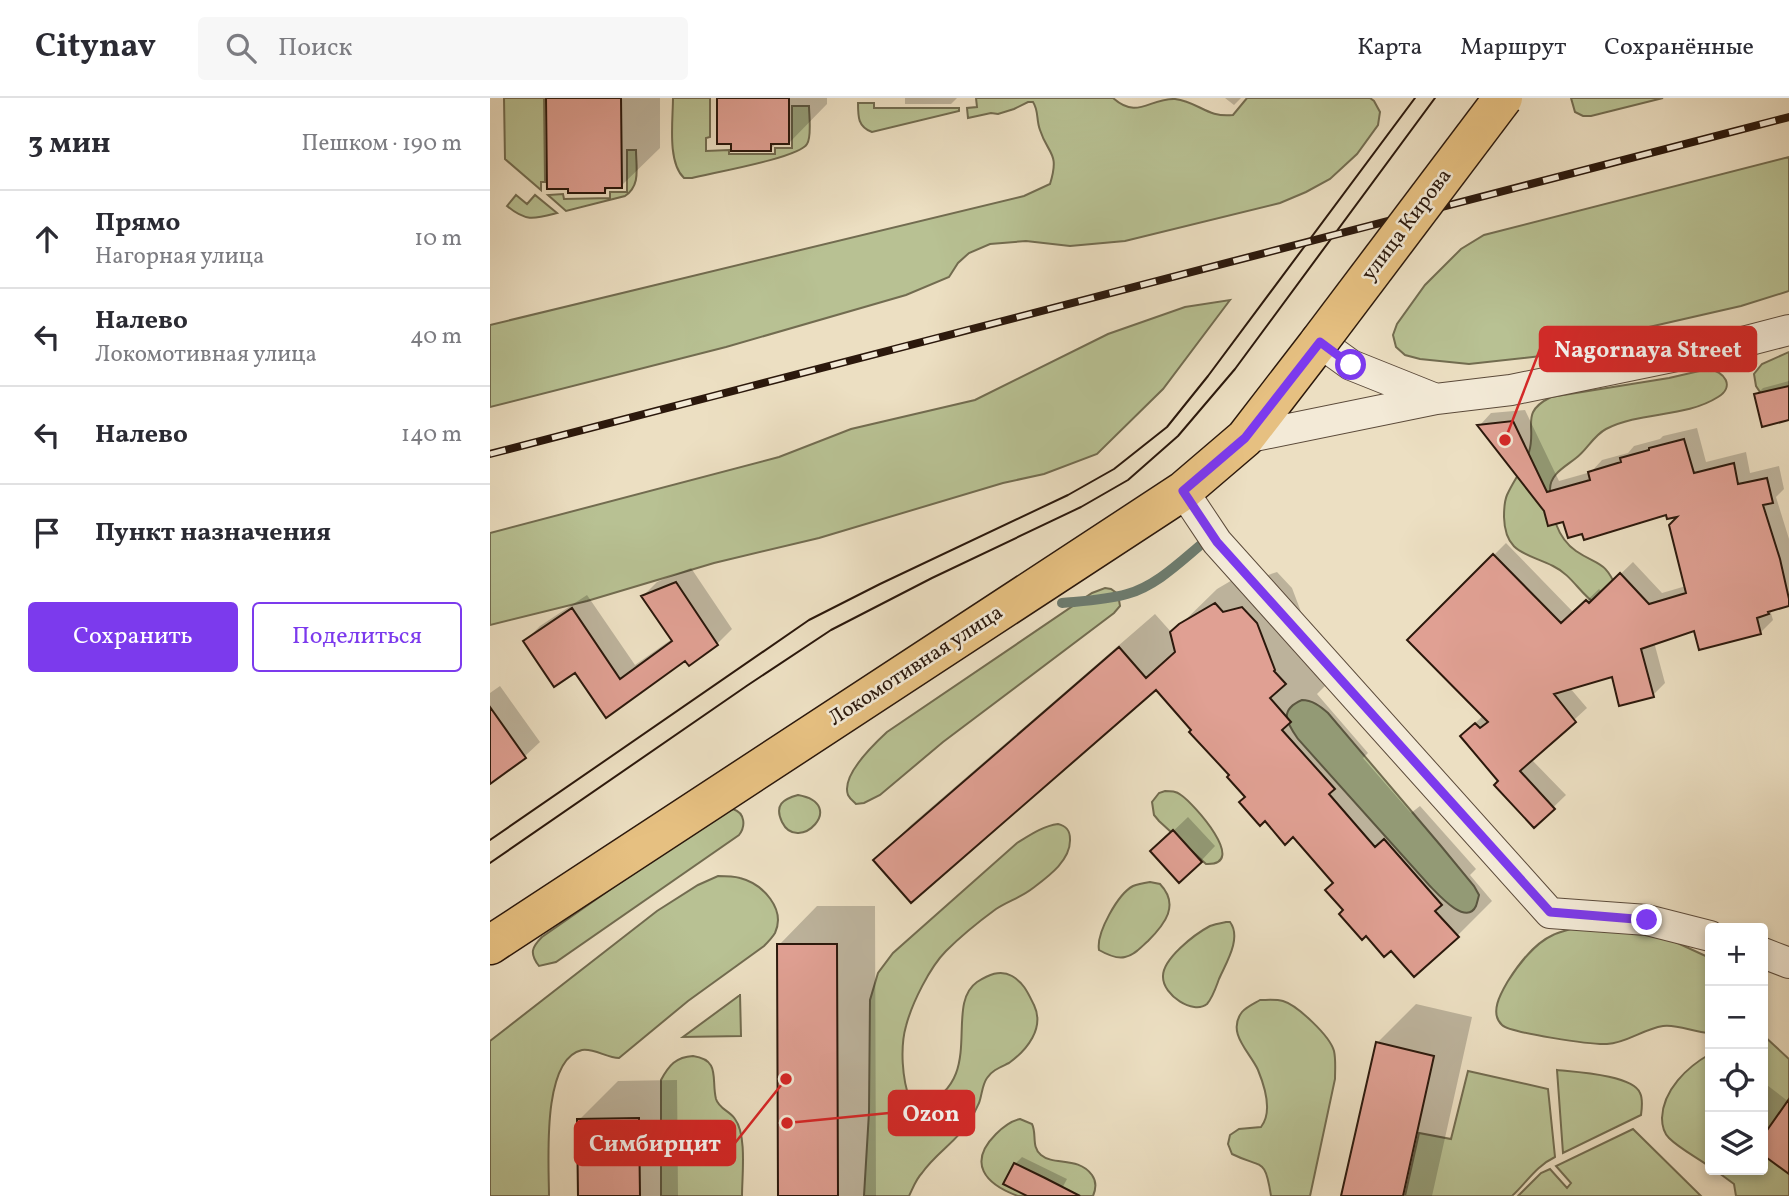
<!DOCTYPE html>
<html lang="ru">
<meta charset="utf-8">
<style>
body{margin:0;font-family:Vollkorn,serif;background:#f7f7f7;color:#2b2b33}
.controls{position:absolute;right:21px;bottom:21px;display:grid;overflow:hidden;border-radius:7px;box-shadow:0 4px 10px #0003}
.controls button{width:63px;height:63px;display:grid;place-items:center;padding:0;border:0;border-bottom:2px solid #e1e1e2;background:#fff;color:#2b2b33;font:35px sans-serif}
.stop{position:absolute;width:21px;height:21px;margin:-16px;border:5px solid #7c3aed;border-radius:50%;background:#fff}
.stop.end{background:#7c3aed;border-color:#fff;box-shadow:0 2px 7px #0008}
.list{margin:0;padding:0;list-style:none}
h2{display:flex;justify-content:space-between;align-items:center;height:91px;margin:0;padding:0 28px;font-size:30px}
h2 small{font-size:23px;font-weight:400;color:#7c7c81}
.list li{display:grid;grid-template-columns:46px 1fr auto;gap:21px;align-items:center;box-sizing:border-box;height:98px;padding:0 28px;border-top:2px solid #e1e1e2}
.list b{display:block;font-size:26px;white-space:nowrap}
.list p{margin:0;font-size:23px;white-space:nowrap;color:#7c7c81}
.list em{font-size:23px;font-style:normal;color:#7c7c81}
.actions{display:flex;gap:14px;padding:21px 28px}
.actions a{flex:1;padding:16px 0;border:2px solid #7c3aed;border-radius:7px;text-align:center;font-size:24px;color:#7c3aed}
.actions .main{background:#7c3aed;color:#fff}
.icon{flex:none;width:38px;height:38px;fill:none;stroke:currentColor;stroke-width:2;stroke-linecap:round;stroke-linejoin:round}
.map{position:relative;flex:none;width:1299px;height:1098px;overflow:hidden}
header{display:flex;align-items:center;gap:42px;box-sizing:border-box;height:98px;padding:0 35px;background:#fff;border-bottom:2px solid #e1e1e2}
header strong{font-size:33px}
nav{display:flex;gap:38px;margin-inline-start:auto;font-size:24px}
.search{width:490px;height:63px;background:#f7f7f7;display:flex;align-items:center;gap:18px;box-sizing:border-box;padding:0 24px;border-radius:7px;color:#7c7c81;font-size:26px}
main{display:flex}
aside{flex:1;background:#fff}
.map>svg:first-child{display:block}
.green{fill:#b8c193;stroke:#726c50;stroke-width:2}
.shadow{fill:#0003}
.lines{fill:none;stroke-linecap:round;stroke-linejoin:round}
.stream{stroke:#6d7b6e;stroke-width:10}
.building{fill:#e0a093;stroke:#2b180c;stroke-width:2}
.minor-casing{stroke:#5b4a3a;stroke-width:32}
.major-casing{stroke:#2b180c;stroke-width:41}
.minor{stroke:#f3ead7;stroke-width:30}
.major{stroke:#e6c081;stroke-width:38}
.tram{stroke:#2b180c;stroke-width:2}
.rail-casing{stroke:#2b180c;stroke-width:8}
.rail{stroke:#f3ead7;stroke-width:5;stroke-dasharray:16;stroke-linecap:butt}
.major-bridge-casing{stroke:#2b180c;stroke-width:41;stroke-linecap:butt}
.major-bridge{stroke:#e6c081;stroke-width:38}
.route{stroke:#7c3aed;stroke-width:9}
.labels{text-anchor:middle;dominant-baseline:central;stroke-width:5;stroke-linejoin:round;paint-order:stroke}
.street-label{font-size:21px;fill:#2b180c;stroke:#f3ead7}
.leader{fill:none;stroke:#d62828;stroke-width:2.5}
.callout-dot{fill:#d62828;stroke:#f3ead7;stroke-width:2.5}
.callout{fill:#d62828;stroke:#d62828;stroke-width:2.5}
.callout-label{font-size:23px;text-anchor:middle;font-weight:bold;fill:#fff}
</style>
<header>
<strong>Citynav</strong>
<div class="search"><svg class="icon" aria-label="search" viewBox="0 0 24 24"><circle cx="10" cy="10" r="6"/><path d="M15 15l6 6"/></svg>Поиск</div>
<nav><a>Карта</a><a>Маршрут</a><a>Сохранённые</a></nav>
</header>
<main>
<aside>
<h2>3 мин<small>Пешком · 190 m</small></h2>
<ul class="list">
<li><svg class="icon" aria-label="ahead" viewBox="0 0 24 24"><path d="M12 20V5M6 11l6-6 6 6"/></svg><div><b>Прямо</b><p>Нагорная улица</p></div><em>10 m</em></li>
<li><svg class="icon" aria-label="left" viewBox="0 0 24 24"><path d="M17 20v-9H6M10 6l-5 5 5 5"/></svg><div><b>Налево</b><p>Локомотивная улица</p></div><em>40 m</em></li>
<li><svg class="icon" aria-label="left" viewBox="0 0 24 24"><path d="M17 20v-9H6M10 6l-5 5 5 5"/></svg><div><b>Налево</b></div><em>140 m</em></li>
<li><svg class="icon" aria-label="arrive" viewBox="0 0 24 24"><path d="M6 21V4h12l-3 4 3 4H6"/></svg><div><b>Пункт назначения</b></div></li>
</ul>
<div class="actions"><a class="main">Сохранить</a><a>Поделиться</a></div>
</aside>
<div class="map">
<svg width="1299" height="1098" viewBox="0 0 1299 1098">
<rect width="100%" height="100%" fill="#ecdfc2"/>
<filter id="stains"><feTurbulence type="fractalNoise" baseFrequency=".00286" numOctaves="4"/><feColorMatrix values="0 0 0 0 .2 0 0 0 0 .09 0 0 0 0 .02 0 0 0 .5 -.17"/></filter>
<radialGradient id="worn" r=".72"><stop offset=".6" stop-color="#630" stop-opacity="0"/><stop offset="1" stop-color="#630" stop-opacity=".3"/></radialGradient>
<path class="green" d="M14 0H54L55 84H51V92L15 61Z
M183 0H220V39L216 40V53L239 52V56H285V50H302V8H319C319 17 322 39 317 46 309 60 221 75 202 80H194C177 64 183 22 183 0Z
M486 0H623C648 22 659 0 685 1 709 4 717 20 743 17L757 0H880L884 3 890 14 888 27 867 56 840 81 816 94 790 105 635 143 580 148 536 143 500 146 479 155 468 165 459 179 416 197 236 249 0 309V227L534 98 560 86C570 54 558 57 550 32 546 22 549 13 543 4H538L524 11 508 16 501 15 478 20 477 10 487 9Z
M1081 0H1173L1101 18H1093L1085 14Z
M368 5H384V10H469V13L382 34C368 29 368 19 368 5Z
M137 52H146C146 70 151 87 135 98L76 113 58 97 73 96 74 101 120 100V94H137Z
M1299 59V193L1251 208 1124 237 1060 257 979 266 930 261 915 257 906 249 903 237 907 226 935 187 971 151 994 137Z
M26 97 37 106 45 97 67 115C44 121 36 124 17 108Z
M740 202 673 291 607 356 554 376 513 385 329 440 224 465 97 503 0 527V435L289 359 361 331 485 302 618 236 695 209Z
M1299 254V298L1272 297 1266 288 1264 276 1272 266Z
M1218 271C1235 273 1245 289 1228 299 1195 320 1151 313 1116 331 1103 338 1097 352 1086 360 1075 369 1060 376 1060 391 1060 414 1067 440 1086 453 1108 468 1115 462 1127 491L1107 507C1090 496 1082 477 1063 468 1037 455 1015 456 1014 419 1014 412 1014 404 1017 397 1023 383 1034 370 1039 354 1047 328 1029 315 1061 299L1179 280Z
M615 490 621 491 628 496 630 508 624 515 453 644 390 697 374 705 366 706C363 703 360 701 358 697 351 678 384 646 397 634L602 495Z
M812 602C822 602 830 608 838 615L951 748 984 788 989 797C988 801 987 805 986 808 976 829 947 795 939 787L808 641C796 624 789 612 812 602Z
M675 693C681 693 686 693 691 697 703 705 760 768 716 766L669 723 664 717 662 704 669 695Z
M308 697C359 706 308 757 292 724 284 707 293 701 308 697Z
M243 711C255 715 256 728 249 737L66 864 49 868C39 855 42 849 52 839L233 713Z
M568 726C576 728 580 732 580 741 581 762 559 778 543 790 532 799 518 803 506 811 491 822 470 839 456 853 440 869 422 905 416 928 410 949 412 981 420 1002L433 1007C497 982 453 908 487 884 498 877 510 871 522 878 534 885 538 895 544 907 555 930 537 952 519 965 511 969 502 972 497 980 492 987 492 997 489 1005 486 1011 483 1018 479 1024 467 1043 445 1056 432 1075 426 1081 423 1090 419 1098H374L379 1014 380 902 388 875 403 855 527 745C540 737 553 728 568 726Z
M228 778C235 778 243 778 250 780 273 786 296 811 285 835 282 840 278 844 274 848L198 903 129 960C117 960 104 950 92 952 51 961 59 1066 59 1098H0V943L167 813 208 787Z
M660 784 670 786C690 807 675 826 658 843 651 849 645 857 635 859 627 861 616 856 609 852 606 835 628 796 643 788 648 786 654 785 660 784Z
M736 824H740C752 840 736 865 729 881 726 889 723 899 717 906 703 917 673 897 673 879 672 861 705 836 720 828 725 826 731 825 736 824Z
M1083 830 1168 836 1220 860V935C1204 935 1189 926 1173 928 1153 931 1137 945 1117 946 1103 947 1020 935 1012 927 999 915 1011 895 1018 883 1028 867 1045 845 1063 837 1069 834 1076 833 1083 830Z
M250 896 251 938 193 939 250 897Z
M770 902C777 902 786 901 793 903 807 907 840 938 844 953 846 962 845 971 845 981L820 1098H781C775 1058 772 1071 742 1056L738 1046 740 1037 749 1031 771 1029C783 1014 775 989 768 972 760 954 736 935 752 914 756 909 765 905 770 902Z
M1273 937 1299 961V1098H1246L1244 1086 1225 1072H1273Z
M1220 956V1069C1208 1060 1190 1051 1179 1040 1174 1035 1172 1027 1172 1020 1173 992 1197 969 1220 956Z
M203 958C231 962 221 981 226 1001 229 1011 240 1013 245 1021 257 1037 252 1078 252 1098H171V982C179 967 186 959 203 958Z
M1067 972C1085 974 1143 977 1150 995 1153 1001 1152 1010 1151 1017L1073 1055Z
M978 973 1058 991 1065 1059C1046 1068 1037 1084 1022 1098H915L929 1035 961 1041Z
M530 1021 542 1026C547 1036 541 1049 551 1057 564 1068 588 1058 602 1077 607 1084 606 1091 603 1098H528C495 1086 477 1065 506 1036 513 1029 520 1023 530 1021Z
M1143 1031 1211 1098H1028L1051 1075 1060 1071 1077 1090 1081 1085 1066 1068Z"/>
<path class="shadow" d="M58 0H170V50L131 88H120L115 94Z
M229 0H337V6L299 45H287L280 51Z
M415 0H467L461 6H415Z
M735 0H751L744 7Z
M1299 283V320L1266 297 1273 290Z
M1035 312 1069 383 1101 374 1112 362 1138 355 1144 348 1170 341 1173 338 1207 330 1216 364 1256 354 1260 375 1289 368 1294 391 1286 399 1299 441V506L1280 512 1283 522 1271 534 1205 530 1164 544 1175 585 1163 597 1123 577 1080 590 1097 610 1041 661 1076 697 1044 728 1010 683 984 626 994 617 919 542 1016 445 1084 515 1109 491 1112 494 1143 464 1172 495 1196 488 1193 415H1177L1093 433 1055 412 990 327 1001 315Z
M201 470 242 531 227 546 196 560 116 617 85 573 35 543 50 528 97 497 145 567 182 541 153 498 167 484Z
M761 471 769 480 787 474 802 490 819 535 830 550 815 565 835 588 827 596 878 655 873 660 921 715 930 708 986 771 980 777 1002 803 967 838 901 851 855 812 845 784 803 737 757 698 704 632 666 589 386 762 421 727 665 516 682 535 727 491Z
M10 588 50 644 35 658 0 683V595Z
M698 719 725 748 711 763 677 739Z
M327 808H385L386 1098H290L289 847Z
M926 906 982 919 942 1098H853L887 945Z
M187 982 188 1098H89V1022L128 983Z
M1273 984 1299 1004V1074L1273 1055V1041L1277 1035 1273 1033Z
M532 1059 577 1081 568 1098H540L525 1066Z"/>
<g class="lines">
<path class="stream" d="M572 505C593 503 616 502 637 496 666 488 690 464 713 445"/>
</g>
<path class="building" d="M56 0H131L132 90H115V95H78V91H57Z
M227 0H299V46H281V53H241V46H227Z
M1299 288V322L1272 329 1264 296Z
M1023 323 1057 394 1100 382 1098 374 1131 364 1130 360 1159 352V350L1194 341 1204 375 1244 365 1248 386 1277 380 1283 405 1273 407 1290 461 1299 501V508L1278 514 1279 516 1267 520 1271 536 1209 552 1204 533 1151 551 1164 599 1129 608 1122 579 1064 596 1086 624 1030 673 1065 711 1044 730 1004 687 1008 683 970 638 985 625 990 630 998 624 917 542 1003 456 1071 525 1096 502 1099 505 1130 475 1159 506 1196 495 1179 427 1187 419 1177 421 1176 417 1094 442 1092 436 1078 440 1073 424 1058 428 1054 413 987 327Z
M186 484 228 547 199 568 195 563 116 620 85 575 64 589 33 543 82 510 130 581 182 543 151 498Z
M725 505 733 514 752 509 767 525 785 572 784 573 796 586 780 600 801 624 792 632 845 691 839 696 885 749 894 741 952 807 945 813 969 839 924 879 901 853 894 859 876 838 872 842 849 816 853 812 835 792 843 785 803 739 795 747 775 723 770 728 749 704 755 699 737 679 739 677 699 634 701 632 666 592 421 805 383 762 629 549 656 580 685 554 680 534 689 526Z
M0 609 36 660 0 686Z
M683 732 712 764 689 785 660 753Z
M287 846H347L348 1098H288Z
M886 944 944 958 913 1098H851Z
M1299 1001V1076L1273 1057V1038Z
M149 1020 150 1098H88L87 1021Z
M524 1065 555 1080 590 1098H537L513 1086Z"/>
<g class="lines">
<g class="minor-casing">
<path id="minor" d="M829 244 861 267 946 301
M755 340 946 301 1021 292 1245 246 1299 232
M693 393 727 444 1060 815 1157 822 1220 838
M1273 855 1299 865"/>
</g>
<g class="major-casing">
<path id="major" d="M0 847 693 393 755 340 829 244"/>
</g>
<use href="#minor" class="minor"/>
<use href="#major" class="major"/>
<path class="tram" d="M0 742 319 522 390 486 578 397 624 371 677 329 718 278 925 0
M0 765 258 587 341 532 442 480 591 409 638 382 688 338 745 271 945 0"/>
<g class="rail-casing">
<path id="rail" d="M0 356 1299 19"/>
</g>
<use href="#rail" class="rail"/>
<g class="major-bridge-casing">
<path id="major-bridge" d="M829 244 1013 0"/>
</g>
<use href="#major-bridge" class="major-bridge"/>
</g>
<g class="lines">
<path class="route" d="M861 267 830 244 755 340 693 393 727 444 1060 814 1157 822"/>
</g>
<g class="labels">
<g class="street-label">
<text transform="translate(917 127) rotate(-53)">улица Кирова</text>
<text transform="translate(426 568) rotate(-33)">Локомотивная улица</text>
</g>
</g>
<path class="leader" d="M1015 342L1050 251M297 1025L399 1015M296 981L245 1045"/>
<g class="callout-dot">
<circle cx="1015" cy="342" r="7"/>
<circle cx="297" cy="1025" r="7"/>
<circle cx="296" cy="981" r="7"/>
</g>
<g class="callout">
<rect x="1050" y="229" width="216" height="44" rx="7"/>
<rect x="399" y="993" width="85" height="44" rx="7"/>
<rect x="85" y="1023" width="160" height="44" rx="7"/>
</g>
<g class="callout-label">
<text x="1158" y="259">Nagornaya Street</text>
<text x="441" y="1023">Ozon</text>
<text x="165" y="1053">Симбирцит</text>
</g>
<rect width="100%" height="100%" filter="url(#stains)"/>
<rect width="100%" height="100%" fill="url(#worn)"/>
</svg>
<div class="controls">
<button>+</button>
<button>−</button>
<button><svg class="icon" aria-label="locate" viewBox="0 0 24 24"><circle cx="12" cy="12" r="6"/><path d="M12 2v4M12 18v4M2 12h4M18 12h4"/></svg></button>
<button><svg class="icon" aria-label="layers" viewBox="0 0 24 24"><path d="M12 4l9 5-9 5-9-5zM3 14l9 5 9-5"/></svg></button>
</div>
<div class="stop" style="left:861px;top:267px"></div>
<div class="stop end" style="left:1157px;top:822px"></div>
</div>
</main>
